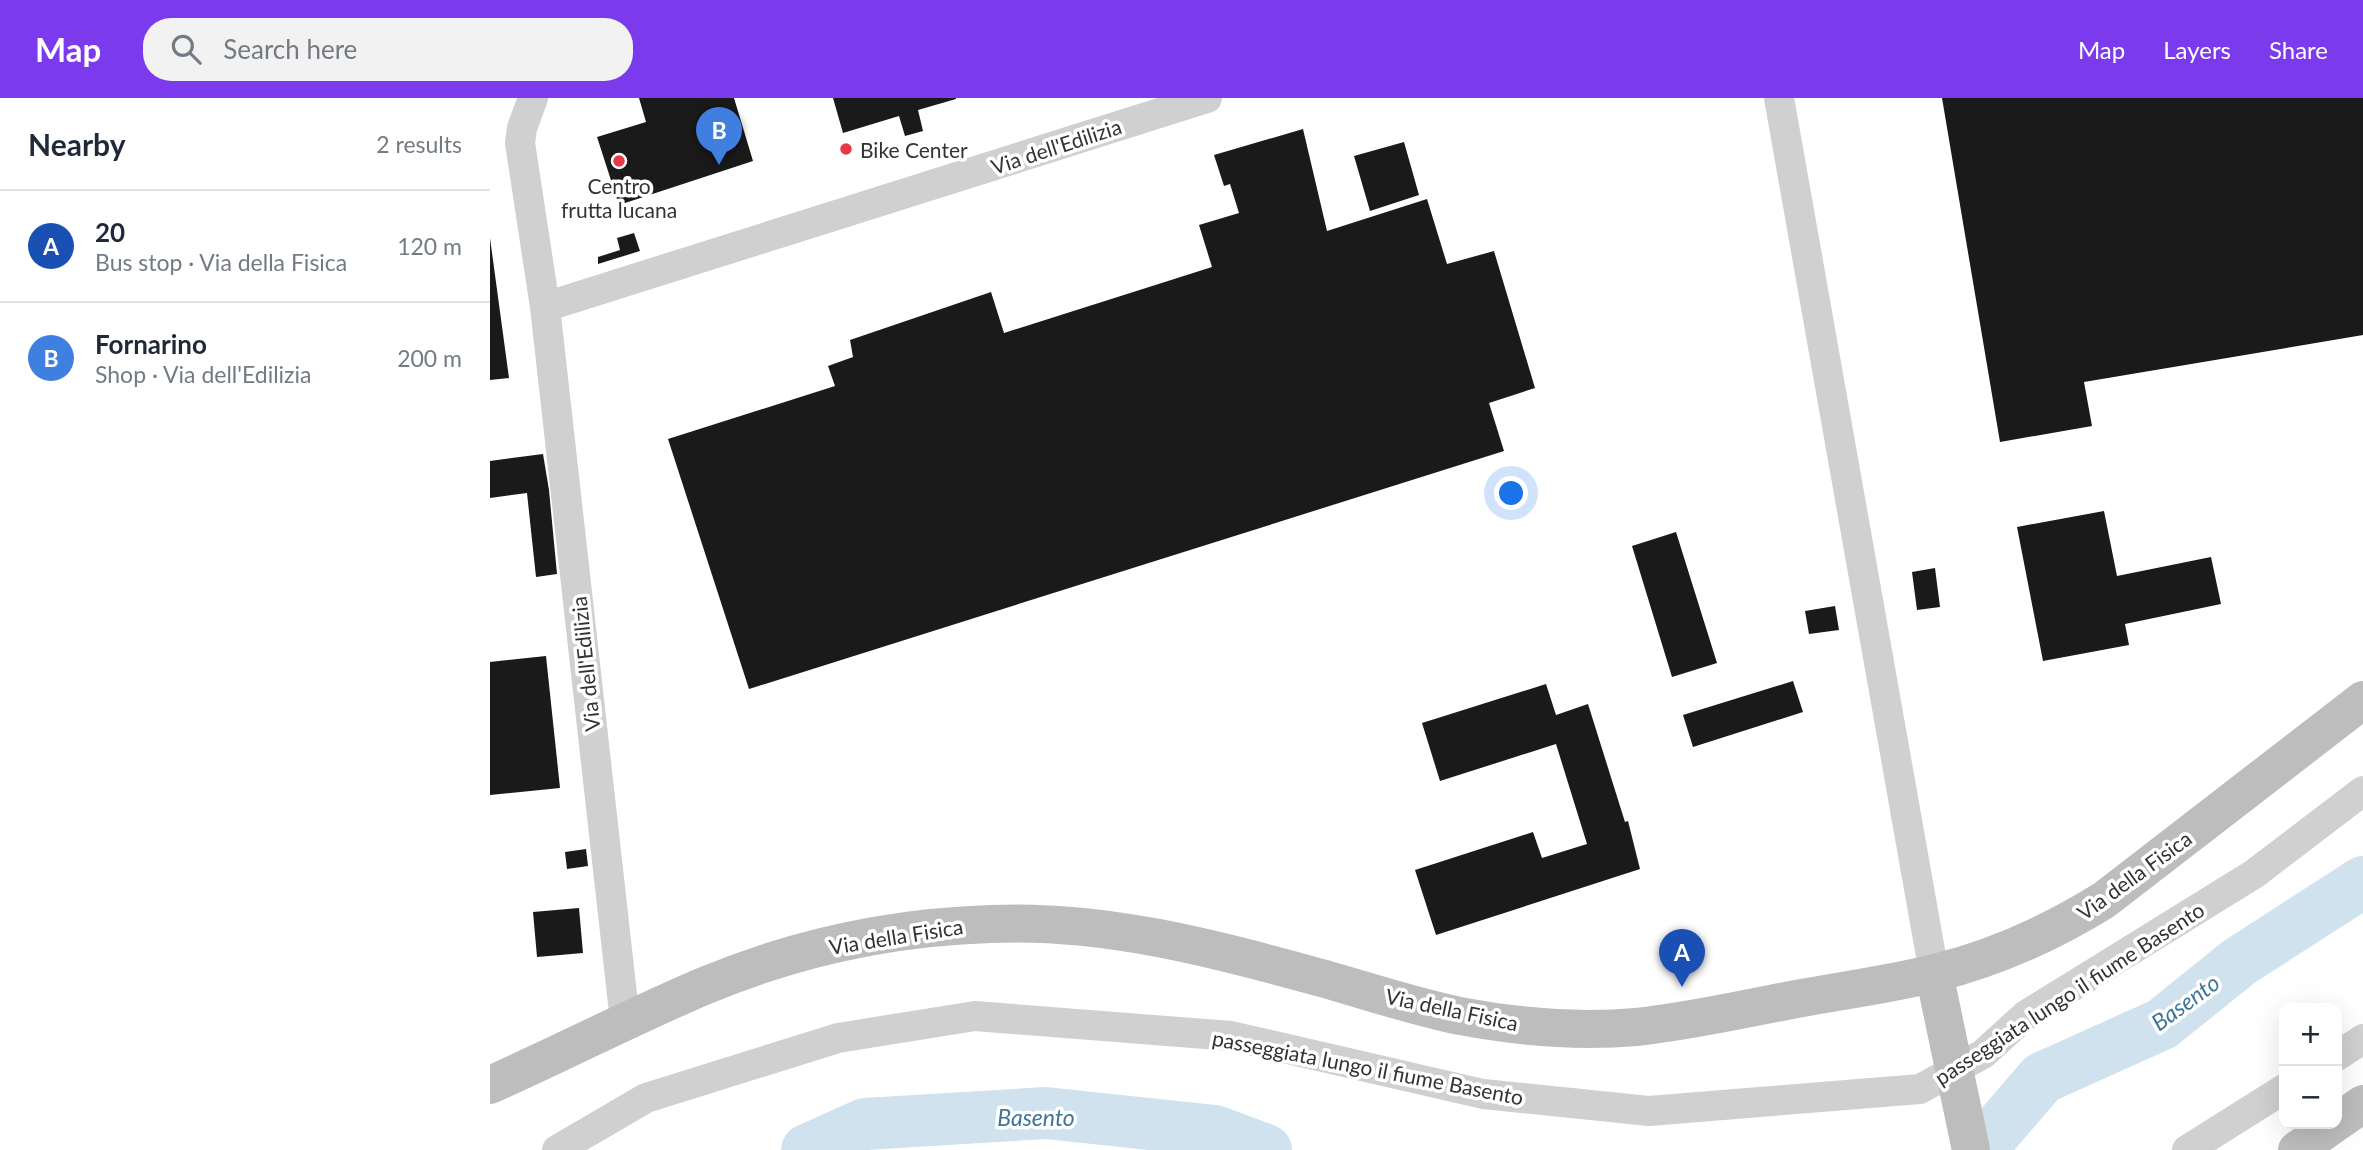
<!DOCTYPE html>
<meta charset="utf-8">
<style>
body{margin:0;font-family:Lato,sans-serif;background:#f2f2f3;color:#1f2937}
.controls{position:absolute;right:21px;bottom:21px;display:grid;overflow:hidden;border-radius:14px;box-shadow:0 7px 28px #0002}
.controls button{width:63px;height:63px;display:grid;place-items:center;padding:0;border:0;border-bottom:2px solid #e0e1e3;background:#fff;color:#1f2937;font:35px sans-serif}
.you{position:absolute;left:1022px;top:396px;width:24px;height:24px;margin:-18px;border:5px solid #fff;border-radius:50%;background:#1a73e8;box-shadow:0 0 0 10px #1a73e833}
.badge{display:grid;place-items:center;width:46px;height:46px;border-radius:50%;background:#7c3aed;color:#fff;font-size:23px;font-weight:700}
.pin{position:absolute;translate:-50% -58px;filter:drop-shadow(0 2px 4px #0008)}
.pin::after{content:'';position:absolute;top:37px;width:24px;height:21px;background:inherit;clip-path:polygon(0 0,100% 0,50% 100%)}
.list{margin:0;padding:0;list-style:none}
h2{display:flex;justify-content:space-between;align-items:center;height:91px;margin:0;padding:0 28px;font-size:30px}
h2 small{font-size:23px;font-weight:400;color:#747a83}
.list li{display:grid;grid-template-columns:46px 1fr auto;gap:21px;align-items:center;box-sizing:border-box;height:112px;padding:0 28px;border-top:2px solid #e0e1e3}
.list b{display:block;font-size:26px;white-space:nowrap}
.list p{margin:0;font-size:23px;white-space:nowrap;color:#747a83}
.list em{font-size:23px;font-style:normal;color:#747a83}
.icon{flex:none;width:38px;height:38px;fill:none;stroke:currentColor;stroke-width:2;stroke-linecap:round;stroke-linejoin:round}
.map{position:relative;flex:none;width:1873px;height:1052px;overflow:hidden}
header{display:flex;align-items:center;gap:42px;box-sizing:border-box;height:98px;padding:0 35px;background:#7c3aed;color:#fff}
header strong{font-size:33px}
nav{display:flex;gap:38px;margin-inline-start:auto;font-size:24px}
.search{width:490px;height:63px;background:#f2f2f3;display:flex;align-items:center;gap:18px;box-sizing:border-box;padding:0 24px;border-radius:28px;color:#747a83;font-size:26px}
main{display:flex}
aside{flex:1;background:#fff}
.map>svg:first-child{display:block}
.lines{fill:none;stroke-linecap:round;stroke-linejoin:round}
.river{stroke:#cfe2ee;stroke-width:52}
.building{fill:#1a1a1a}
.street{stroke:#d0d0d0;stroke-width:30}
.secondary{stroke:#bdbdbd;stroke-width:38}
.secondary-bridge{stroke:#bdbdbd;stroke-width:38}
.poi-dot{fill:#e63946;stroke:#fff;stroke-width:2.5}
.labels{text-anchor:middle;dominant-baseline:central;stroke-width:7;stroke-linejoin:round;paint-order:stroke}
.street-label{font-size:21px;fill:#333;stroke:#fff}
.poi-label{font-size:21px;fill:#333;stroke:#fff;text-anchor:start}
.water-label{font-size:23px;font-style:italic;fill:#3f7597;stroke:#fff}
</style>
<header>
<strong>Map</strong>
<div class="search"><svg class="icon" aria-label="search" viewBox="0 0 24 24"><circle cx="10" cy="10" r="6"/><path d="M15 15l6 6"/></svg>Search here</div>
<nav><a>Map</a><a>Layers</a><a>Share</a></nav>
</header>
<main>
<aside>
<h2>Nearby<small>2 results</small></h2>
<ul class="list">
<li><span class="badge" style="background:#1a4fb4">A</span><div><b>20</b><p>Bus stop · Via della Fisica</p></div><em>120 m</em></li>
<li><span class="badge" style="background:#3f7fe0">B</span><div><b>Fornarino</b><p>Shop · Via dell'Edilizia</p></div><em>200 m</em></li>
</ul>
</aside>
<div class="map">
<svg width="1873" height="1052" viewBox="0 0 1873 1052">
<rect width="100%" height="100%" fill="#fff"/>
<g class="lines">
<path class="river" d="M317 1052 375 1026 556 1015 725 1033 776 1052
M1490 1052 1552 980 1672 926 1749 864 1873 784"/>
</g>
<path class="building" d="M149 0H244L263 63 129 107 107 39 156 24Z
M343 0H466V1L428 12 433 33 415 38 409 18 353 35Z
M1452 0H1873V237L1594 284 1602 328 1510 344Z
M813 31 837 133 937 101 957 166 1004 153 1045 290 999 305 1014 353 259 591 178 341 345 288 338 268 363 259 360 242 501 194 514 235 722 169 709 127 749 115 740 86 734 88 724 57Z
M914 44 929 97 880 113 864 58Z
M144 135 150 153 108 166V159L130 152 127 140Z
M0 140 19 280 0 282Z
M53 356 59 392 67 476 46 479 37 395 0 400V363Z
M1614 413 1627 478 1721 459 1731 506 1635 526 1639 547 1553 563 1527 429Z
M1186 434 1227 565 1182 579 1142 448Z
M1445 470 1450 509 1427 512 1422 474Z
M1345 508 1349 532 1319 536 1315 513Z
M56 558 70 690 0 697V564Z
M1303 583 1313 614 1203 649 1193 617Z
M1056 586 1066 617 1098 606 1135 724 1138 723 1150 771 946 837 925 772 1043 734 1052 760 1097 746 1066 646 950 683 932 625Z
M96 751 98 768 77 771 75 754Z
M89 810 93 855 47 859 43 814Z"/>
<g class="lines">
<path class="street" d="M43 0 32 30 30 45 55 209 135 923
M1289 0 1444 875
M55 209 717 0
M1847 958 1873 941
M67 1052 156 1000 348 940 485 918 741 938 993 996 1159 1013 1430 991 1493 956 1536 917 1764 776 1873 693
M1697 1052 1794 991"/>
<path class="secondary" d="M0 987C72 955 141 919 214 888 305 850 403 829 501 826 610 821 720 849 824 878 872 891 921 908 970 918 1028 929 1088 934 1146 929 1202 923 1257 910 1312 900 1356 892 1401 886 1445 875 1505 860 1561 835 1614 802L1873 602
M1847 1024 1873 1006
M1807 1052 1844 1026"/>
<path class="secondary-bridge" d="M1444 875 1481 1052"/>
</g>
<g class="poi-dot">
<circle cx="356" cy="51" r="7"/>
<circle cx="129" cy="63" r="7"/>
</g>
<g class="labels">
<g class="street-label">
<text transform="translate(566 48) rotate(-18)">Via dell'Edilizia</text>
<text transform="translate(95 566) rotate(-96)">Via dell'Edilizia</text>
<text transform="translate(1644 777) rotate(-36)">Via della Fisica</text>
<text transform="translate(406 838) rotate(-9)">Via della Fisica</text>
<text transform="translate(1579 895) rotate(-33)">passeggiata lungo il fiume Basento</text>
<text transform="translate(962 911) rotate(12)">Via della Fisica</text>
<text transform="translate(878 969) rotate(11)">passeggiata lungo il fiume Basento</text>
</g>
<g class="poi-label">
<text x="370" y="51">Bike Center</text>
<text x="129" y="87" text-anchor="middle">Centro<tspan x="129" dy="24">frutta lucana</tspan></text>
</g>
<g class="water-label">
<text transform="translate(1695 904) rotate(-36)">Basento</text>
<text x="546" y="1019">Basento</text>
</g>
</g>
</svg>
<div class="controls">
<button>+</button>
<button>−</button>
</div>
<div class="you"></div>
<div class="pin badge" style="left:1192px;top:889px;background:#1a4fb4">A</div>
<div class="pin badge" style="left:229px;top:67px;background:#3f7fe0">B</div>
</div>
</main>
